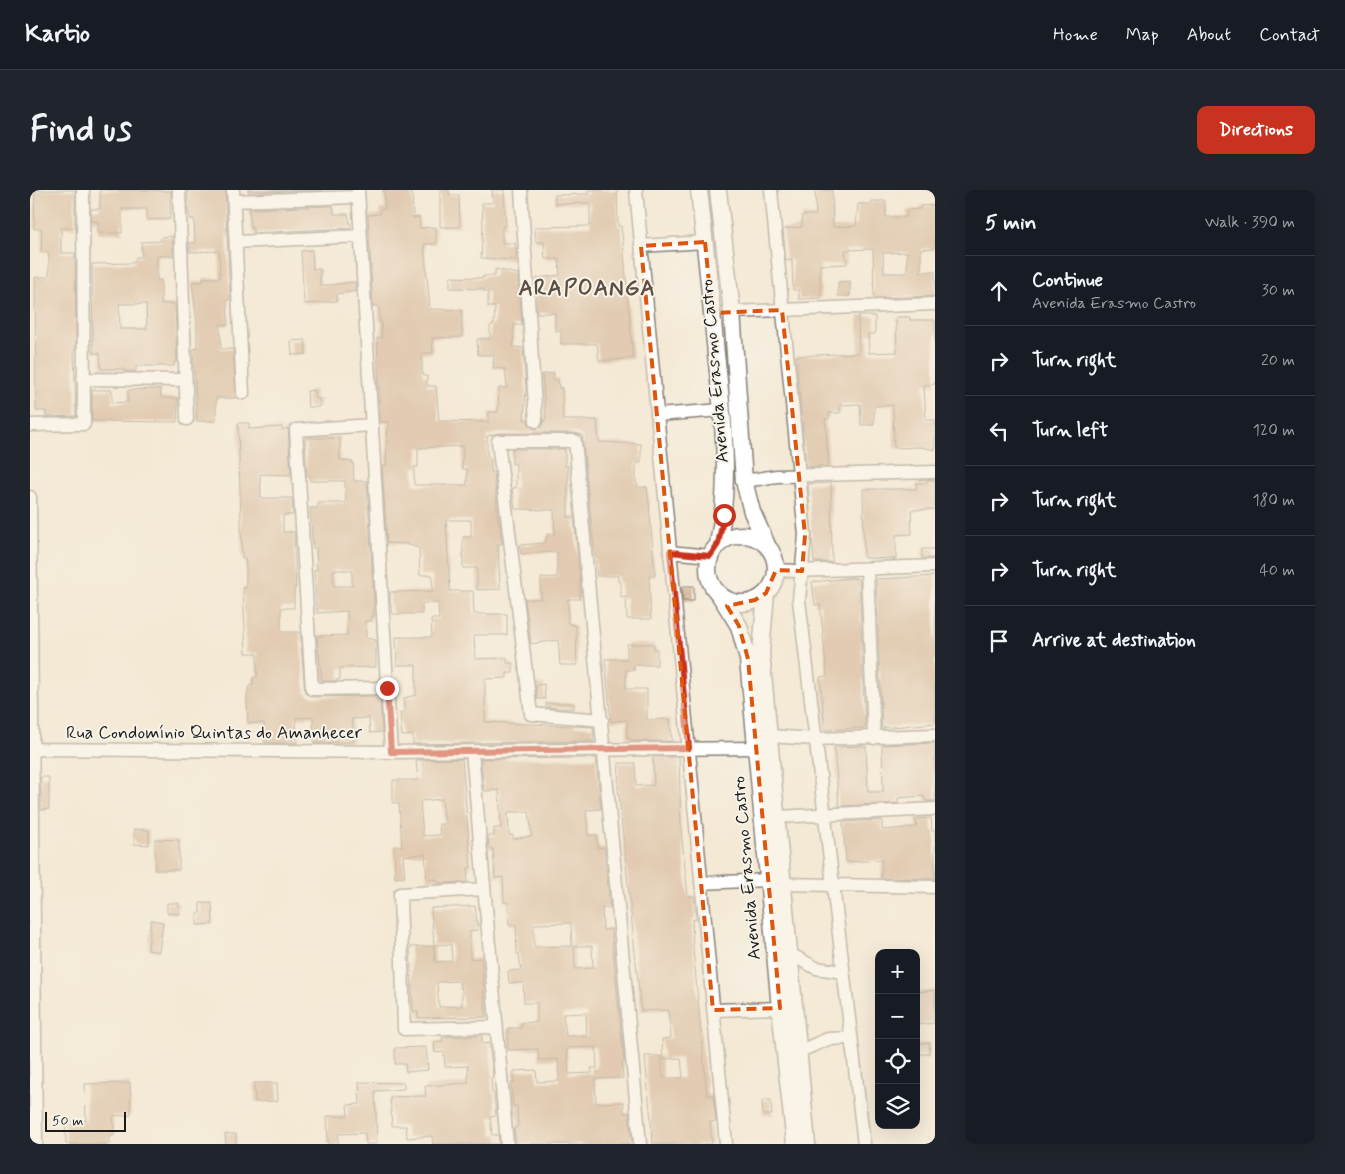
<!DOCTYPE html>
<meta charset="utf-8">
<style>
body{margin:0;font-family:Mynerve,sans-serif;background:#20242c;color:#f1f3f6}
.controls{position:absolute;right:15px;bottom:15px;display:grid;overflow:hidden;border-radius:10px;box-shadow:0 5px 20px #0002}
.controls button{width:45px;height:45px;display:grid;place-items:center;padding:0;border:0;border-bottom:1px solid #363941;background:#171b24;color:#f1f3f6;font:25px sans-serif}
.scale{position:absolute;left:15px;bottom:12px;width:81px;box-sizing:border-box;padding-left:5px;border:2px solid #1c1c1c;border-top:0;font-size:14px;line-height:18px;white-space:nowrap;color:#1c1c1c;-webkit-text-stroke:4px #f7f3e8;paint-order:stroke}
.stop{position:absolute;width:15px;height:15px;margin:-11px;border:4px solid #c8321e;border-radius:50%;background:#fff}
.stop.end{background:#c8321e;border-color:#fff;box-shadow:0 1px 5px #0008}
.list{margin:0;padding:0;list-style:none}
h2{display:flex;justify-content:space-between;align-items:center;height:65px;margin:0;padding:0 20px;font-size:21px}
h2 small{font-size:16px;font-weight:400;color:#9ea1a6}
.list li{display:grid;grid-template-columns:32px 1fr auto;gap:15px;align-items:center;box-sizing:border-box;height:70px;padding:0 20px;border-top:1px solid #363941}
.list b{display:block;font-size:19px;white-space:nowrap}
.list p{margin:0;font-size:16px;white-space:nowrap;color:#9ea1a6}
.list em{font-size:16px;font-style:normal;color:#9ea1a6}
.icon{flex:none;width:28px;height:28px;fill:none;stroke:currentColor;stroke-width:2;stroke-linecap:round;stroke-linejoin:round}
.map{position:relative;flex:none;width:905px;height:954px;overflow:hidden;border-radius:10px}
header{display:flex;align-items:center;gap:30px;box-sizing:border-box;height:70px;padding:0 25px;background:#171b24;border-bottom:1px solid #363941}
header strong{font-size:24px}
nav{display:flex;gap:28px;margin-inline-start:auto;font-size:18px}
.intro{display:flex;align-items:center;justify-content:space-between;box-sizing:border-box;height:120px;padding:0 30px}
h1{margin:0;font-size:35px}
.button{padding:12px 22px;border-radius:10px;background:#c8321e;color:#fff;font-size:18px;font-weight:700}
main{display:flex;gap:30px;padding:0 30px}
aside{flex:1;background:#171b24;border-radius:10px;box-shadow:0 5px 20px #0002}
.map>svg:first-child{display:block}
.building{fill:#cca788;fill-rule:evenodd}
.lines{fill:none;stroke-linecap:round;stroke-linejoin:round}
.minor-casing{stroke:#888278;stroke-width:15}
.major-casing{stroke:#888278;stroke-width:19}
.minor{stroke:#fff;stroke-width:12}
.major{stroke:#fff;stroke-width:16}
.route{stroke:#c8321e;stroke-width:6}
.marked{fill:none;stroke:#de560d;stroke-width:4;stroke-dasharray:10 6;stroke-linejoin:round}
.labels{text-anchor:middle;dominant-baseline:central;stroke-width:4;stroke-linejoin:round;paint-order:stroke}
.street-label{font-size:18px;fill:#1c1c1c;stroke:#f7f3e8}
.district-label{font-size:22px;font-weight:bold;letter-spacing:1px;fill:#5a4d42;stroke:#f7f3e8}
</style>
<header>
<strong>Kartio</strong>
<nav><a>Home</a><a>Map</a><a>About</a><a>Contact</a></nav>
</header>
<div class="intro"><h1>Find us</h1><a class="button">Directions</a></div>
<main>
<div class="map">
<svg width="905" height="954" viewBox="0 0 905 954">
<rect width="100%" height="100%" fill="#f7f3e8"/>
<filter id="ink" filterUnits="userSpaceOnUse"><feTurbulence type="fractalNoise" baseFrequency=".02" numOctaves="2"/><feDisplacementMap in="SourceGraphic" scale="10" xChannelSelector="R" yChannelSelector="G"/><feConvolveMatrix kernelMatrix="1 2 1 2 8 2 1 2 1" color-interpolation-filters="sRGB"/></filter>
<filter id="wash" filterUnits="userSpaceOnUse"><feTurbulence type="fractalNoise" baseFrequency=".0096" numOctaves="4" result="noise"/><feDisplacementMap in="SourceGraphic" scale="20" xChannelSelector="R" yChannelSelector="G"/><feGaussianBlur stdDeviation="1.12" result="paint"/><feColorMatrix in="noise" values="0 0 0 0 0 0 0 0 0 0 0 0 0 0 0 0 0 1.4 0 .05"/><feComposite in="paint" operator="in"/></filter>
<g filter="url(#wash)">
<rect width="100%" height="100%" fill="#f4e9d5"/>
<g id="blocks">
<path class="building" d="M5 0H45V38H31V63H45L46 160H44L46 226 16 227V221H6L5 87H19V70L18 62H11L12 39H4Z
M70 0 141 1 140 29 117 30V19H92V43H68V31H61V19H70Z
M158 0H195L200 110H197L198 135H190L191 159H203L206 208H186V231H167L163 159H167V134L162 92H173V88H190L189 61 159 62V53H165L164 29H160L158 21Z
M218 0H293L218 2Z
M354 0H382L383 28 389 27 390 38 406 37V54H394L400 119 432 120V147L402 148 403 163H392V181L394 186H397V196H406L409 231 458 232 459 222H468L469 198H477L475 179 463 178 464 165H448L447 149H460V136L464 134 465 117H458V102L454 101V99L420 98V87L454 88 453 86H465V79L488 84 492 135H484L483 157 493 158 496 199 494 230H498L500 236 506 239 511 237 514 230H516L512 184 524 183V190L528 189 529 198H532L533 230H567L569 252 611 254V273H606V291L608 297H617L619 313 625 386H619L621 429H597L596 407 591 408V392H588V386H567L552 245 545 243H468L457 246V264L461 270V282H464L468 330H469L472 352V354H468L470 399 447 400V378H433V347H441V330H416L420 401H443L444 424H477V445H444L445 469 477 468V473H483V483H477V488L455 489V532L563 537 564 551 383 554V545L372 546 370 523H374V508L386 505V475H367L366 447H402L401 429H409L408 413H392V424H363L360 412V402L403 401 402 385H390L389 358 376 354 357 353 352 276H356L358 232H350L347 148H352L351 131H349V116H343L338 25 350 24V19H355ZM433 256 432 279H437V295H384V277H388V258Z
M410 0H419V5H429L430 37H410Z
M462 0H474L476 36H472V53H485L487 70 451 68 453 37 452 13H463Z
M558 0H587L588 36H591L593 52 603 168 569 171 567 154H531V141H525V123H507V88L530 85 529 69H515L514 52H506L505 37 560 36V13L525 14V5L558 4Z
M785 0H802L803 37H805L826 36 828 14H842V11H856V27H877V20L890 19V16L905 15V58L891 59V82L905 81V106L844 108 843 59 815 60 817 74 790 75 791 108 769 109V100H763L762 70 756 71 753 39 772 37V25H786ZM877 62V83H854L853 63Z
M303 16 304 24H318L321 38 223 43V38L221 39 219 19Z
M142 46 143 66H127V90H131V114H145L147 172H144V176H106V181H94V179H71L70 163H63L62 74 104 73 106 67H112L111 52 131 51V47ZM89 114H116L117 139H90Z
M282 60 283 79H290V96L325 92 326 101 307 104V111L274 114 271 61Z
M820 91V106H808V92Z
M828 126H845V144H838L839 163 867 162 866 127H880V130H905V194L894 195 896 230H905V260L890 257 864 258 863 215 844 216V235H831L830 214 810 215V223H799V229H795L799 275 776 277 766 166 829 163Z
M275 150 276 164 262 165 261 151Z
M130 199 131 208H148L147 232 62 231V200H82V213L98 212V200Z
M285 200 286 209H290V217H278L277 201Z
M208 233H219V239L252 237V240L258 238 261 285 230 284 231 308H262L263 325H253V342H264L266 398H264V418H251V442H270L275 503 282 507 350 506 352 542 340 543 339 528 322 529 324 552 284 553 283 527 266 528 267 553H235L234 533H218L217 507 219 496 223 495V487H227V463H216L213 398H216V379L215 368H212Z
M275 248H310V270L323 272 324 291H337L344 413 343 427H341V431H335L336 448 346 450V477L310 478V489L304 491H292L287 446 317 445V421L287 423 284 380H287L286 358H283L280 318H288V313H316L315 291H280V286H277ZM303 380H322V396H304Z
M482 259H535V276H538V327H544L550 391V409H538V433L546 436 547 475H530L528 450 501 454 495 409H511V388L527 387V362L491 364 489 355 515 353 518 344H525L524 320 485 319 482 298H486V274H482Z
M897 290H905V319L881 320 882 344 866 345V369L834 368 833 299H887L886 293H897Z
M801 293 802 372H784L778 294Z
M892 359H905V368H892Z
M905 386V533L852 538 846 389Z
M821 388 829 389 835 538 795 540 790 487 797 486 790 414 785 415 782 392Z
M652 396H664V411H653Z
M597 454H624V459H627V475H604V480H596V499H617V530L640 529 642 551H600V548H597V530L581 531 575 469H597Z
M514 494 515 509H507L506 495Z
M516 513H544V519L516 517Z
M905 553V611H895L894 606 868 608V613L809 616 804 557 836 556 838 602H853L852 555Z
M623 567H649L651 639 658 706H664L666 729 662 730 663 758 677 905H683L686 931 680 932 682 954H623L615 866H631L633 888H653L651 868 633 869 632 849 641 848 638 820 611 821 588 597 589 573H605L606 596 624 595Z
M566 568 571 619 556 620 558 645H567L568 658 574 657 580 718H572L573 740 581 739 594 872H592L593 888 565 889 566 913 594 912V923H599L602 954H486L484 938 488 937 487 916H483L481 893H484V881L506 880 507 892 529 891 528 869 509 870 508 859 478 860V838H491V833L507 832V813H494L493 793H479L478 781 491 780 489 764H487L486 735H479L478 712H474L473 687 465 688 463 659H459L458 646H464V638H471L469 600 454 601 451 569ZM478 622H499L502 646 483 649V645H479ZM541 733 542 756 504 757V734ZM544 756H562L563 778 545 779ZM556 823 557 846H536L533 824ZM566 857 567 878H561L562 883 539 884 537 858Z
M432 569 441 678H438L437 692 408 693 406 689 397 690 395 664 373 666 375 687 365 688 364 656H372L369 613H363V590H388L386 570ZM412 609 415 634H409L410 645 393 646 390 611Z
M11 587H19V619L11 620Z
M901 628 902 641H905V689L851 688 852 670 816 672 813 632 852 630V640L887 637 885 629Z
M104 639 119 640V655L104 654Z
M125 649 149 650V680H125Z
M137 713H149L148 724 137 723Z
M170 713H182L183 734 167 735V724H170Z
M445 716 448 740 440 741V769L451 768 456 827 388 828V822H383L380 757 404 756 405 772 422 771 421 754 404 755 401 718ZM429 791 430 798H432V816L409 817 407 792Z
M121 730 133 732 129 762 118 760Z
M905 800V833L886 835V802Z
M452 846V854L459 853 463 887 461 888 462 903H464L466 926 460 927 462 945H468L469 954H403L402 946 377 948 376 936H362L360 907 396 906 395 896 438 893V876L415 877 414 862 405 863 404 852 413 851 412 847Z
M886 853H900L899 864H886Z
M396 857 398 880 376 882 375 874H365V858Z
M329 892 374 893V899L345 901 347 954H336L335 943 308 944V954H298L297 926H318L317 915 330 914Z
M100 893 101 925 83 926 84 945 79 947V954H36L35 931H56L55 894Z
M224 893H247L248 911 225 912Z
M732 910H741L742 925H733Z
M195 944H206V954H196Z"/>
</g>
</g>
<g filter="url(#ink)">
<use href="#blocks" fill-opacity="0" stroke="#888278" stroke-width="1"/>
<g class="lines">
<g class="minor-casing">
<path id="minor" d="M149 0 157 229
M203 0 213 203
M328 0 361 562
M491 0 506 231
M606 0 696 954
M741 0 775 345 769 410 834 954
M204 11 328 7
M206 52 331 46
M611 56 675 52
M702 122 905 114
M53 189 155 190
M627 225 692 220
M0 235 54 234 53 0
M342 235 266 240 282 499 357 498
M714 291 747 286 905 282
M0 307 6 954
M640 362 680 366
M837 379 844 548
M746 380 767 381 905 376
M572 530 501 524 468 251H545L610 954
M739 546 785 549 905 545
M2 559 361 562 726 558
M442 561 477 954
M747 627 905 619
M671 693 738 690
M754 694 905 697
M454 699 370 704 374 839 466 837
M760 764 786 778 813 782
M683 820 750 818
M770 861 798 849 821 848"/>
</g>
<g class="major-casing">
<path id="major" d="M669 0C675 55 681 109 686 164 693 227 701 291 688 354
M688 0 702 122 714 291 722 322 737 355
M678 379a34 34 0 1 1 68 0a34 34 0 1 1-68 0Z
M736 403 731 462 777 954
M689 404 709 436 718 469 750 818 765 954"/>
</g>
<use href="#minor" class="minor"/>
<use href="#major" class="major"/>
</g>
</g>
<g class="lines" filter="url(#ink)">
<path class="route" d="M357 498 361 562 659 558 640 362 680 366 688 354 694 325"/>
</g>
<path d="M0 0H905V954H0ZM675 52 682 123 752 120 775 345 772 381 746 380 736 403 725 410 697 416 709 436 718 469 750 818 683 820 611 56Z" fill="#f4e9d5" fill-opacity=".55" fill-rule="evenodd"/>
<path class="marked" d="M675 52 682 123 752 120 775 345 772 381 746 380 736 403 725 410 697 416 709 436 718 469 750 818 683 820 611 56Z"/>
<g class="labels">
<g class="street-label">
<text transform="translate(685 181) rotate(-95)">Avenida Erasmo Castro</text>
<text x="184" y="543">Rua Condomínio Quintas do Amanhecer</text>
<text transform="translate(717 678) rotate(-95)">Avenida Erasmo Castro</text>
</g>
<g class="district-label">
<text x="557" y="99">ARAPOANGA</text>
</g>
</g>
</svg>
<div class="controls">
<button>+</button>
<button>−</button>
<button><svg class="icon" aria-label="locate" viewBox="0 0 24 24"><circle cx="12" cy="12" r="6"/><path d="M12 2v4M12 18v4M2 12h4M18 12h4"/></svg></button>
<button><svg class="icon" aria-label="layers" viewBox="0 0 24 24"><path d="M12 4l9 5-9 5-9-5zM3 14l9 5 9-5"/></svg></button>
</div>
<div class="scale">50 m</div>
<div class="stop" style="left:694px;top:325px"></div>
<div class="stop end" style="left:357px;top:498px"></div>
</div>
<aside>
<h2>5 min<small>Walk · 390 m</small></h2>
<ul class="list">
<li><svg class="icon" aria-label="ahead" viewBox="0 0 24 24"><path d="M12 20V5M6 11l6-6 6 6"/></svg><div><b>Continue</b><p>Avenida Erasmo Castro</p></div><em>30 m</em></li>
<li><svg class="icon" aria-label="right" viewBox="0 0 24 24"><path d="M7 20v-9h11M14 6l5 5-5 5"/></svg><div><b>Turn right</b></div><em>20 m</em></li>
<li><svg class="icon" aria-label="left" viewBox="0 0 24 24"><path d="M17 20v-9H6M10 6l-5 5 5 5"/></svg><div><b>Turn left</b></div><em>120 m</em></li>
<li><svg class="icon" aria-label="right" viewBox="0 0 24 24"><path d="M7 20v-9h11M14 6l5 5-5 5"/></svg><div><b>Turn right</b></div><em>180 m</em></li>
<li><svg class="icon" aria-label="right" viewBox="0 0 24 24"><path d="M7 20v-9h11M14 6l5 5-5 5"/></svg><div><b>Turn right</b></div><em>40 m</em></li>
<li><svg class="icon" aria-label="arrive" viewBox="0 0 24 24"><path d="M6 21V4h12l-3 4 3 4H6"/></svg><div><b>Arrive at destination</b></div></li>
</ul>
</aside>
</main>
